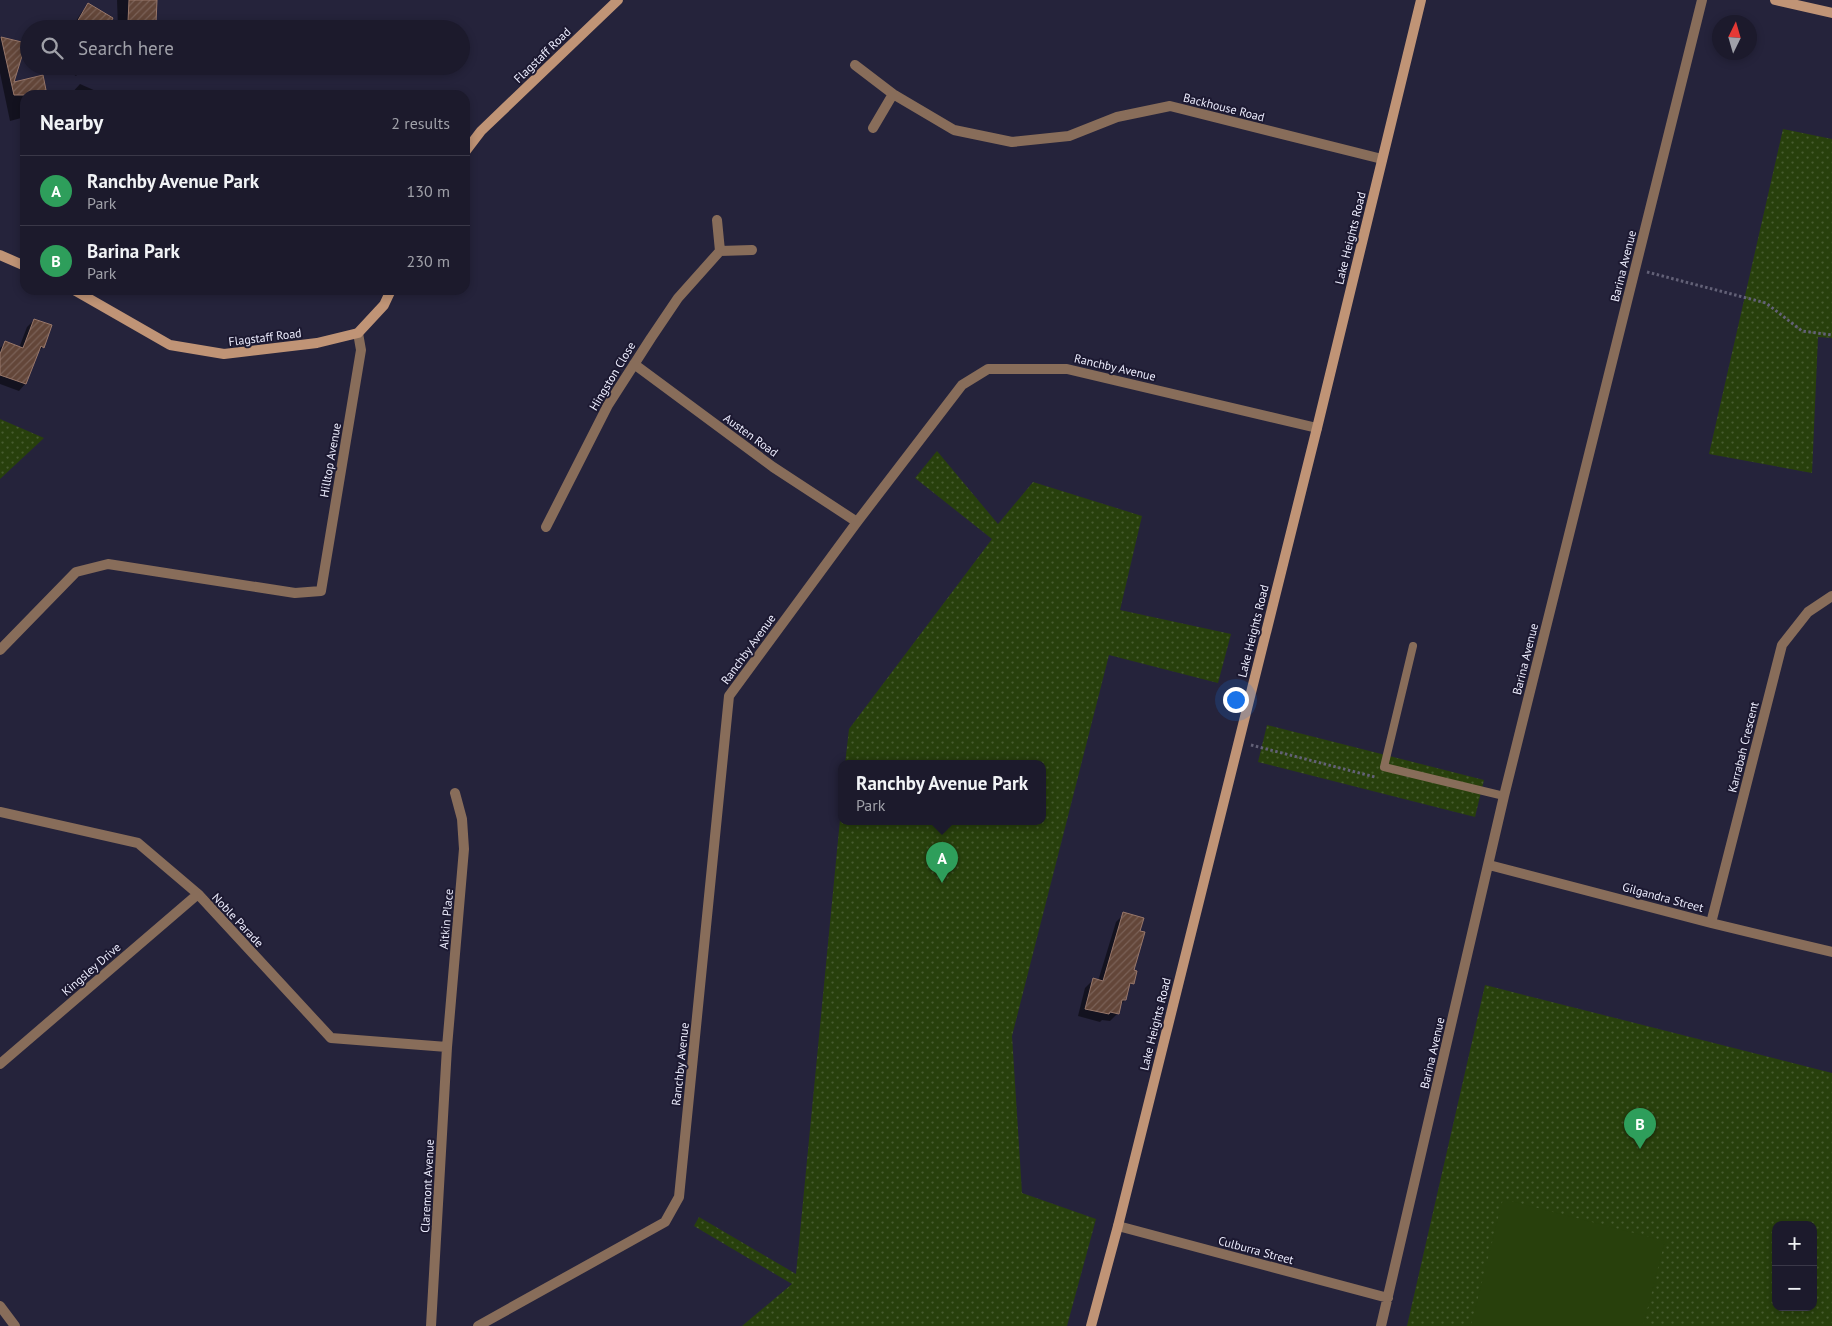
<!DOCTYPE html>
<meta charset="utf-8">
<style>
body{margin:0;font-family:"PT Sans",sans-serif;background:#292738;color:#f1f3f6}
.controls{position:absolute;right:15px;bottom:15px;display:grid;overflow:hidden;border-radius:10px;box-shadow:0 2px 8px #0003}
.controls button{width:45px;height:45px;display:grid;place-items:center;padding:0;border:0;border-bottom:1px solid #3a3848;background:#1c1a2c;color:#f1f3f6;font:25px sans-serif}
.compass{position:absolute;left:1712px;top:15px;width:45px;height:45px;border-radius:50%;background:#1c1a2c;box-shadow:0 2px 8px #0003;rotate:5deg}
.you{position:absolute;left:1235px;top:699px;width:18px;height:18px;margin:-12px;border:4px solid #fff;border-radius:50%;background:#1a73e8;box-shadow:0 0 0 8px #1a73e833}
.badge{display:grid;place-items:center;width:32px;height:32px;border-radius:50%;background:#bca0f2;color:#fff;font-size:16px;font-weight:700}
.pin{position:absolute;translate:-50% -41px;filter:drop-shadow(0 1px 2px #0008)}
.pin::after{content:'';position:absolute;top:26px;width:18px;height:15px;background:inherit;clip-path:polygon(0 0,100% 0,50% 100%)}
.popup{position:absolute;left:838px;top:760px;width:208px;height:65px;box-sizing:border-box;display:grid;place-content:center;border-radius:10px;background:#1c1a2c;filter:drop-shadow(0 1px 4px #0005);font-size:16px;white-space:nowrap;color:#a0a1a9}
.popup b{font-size:19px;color:#f1f3f6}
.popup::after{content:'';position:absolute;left:50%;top:100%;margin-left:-10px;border:10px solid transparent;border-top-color:#1c1a2c}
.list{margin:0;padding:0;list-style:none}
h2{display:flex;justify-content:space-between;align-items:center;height:65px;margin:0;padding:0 20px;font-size:21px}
h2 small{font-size:16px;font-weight:400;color:#a0a1a9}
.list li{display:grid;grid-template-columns:32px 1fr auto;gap:15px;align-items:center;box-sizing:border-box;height:70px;padding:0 20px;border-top:1px solid #3a3848}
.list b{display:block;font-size:19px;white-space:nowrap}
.list p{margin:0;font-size:16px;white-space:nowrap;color:#a0a1a9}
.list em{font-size:16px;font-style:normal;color:#a0a1a9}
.icon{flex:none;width:28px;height:28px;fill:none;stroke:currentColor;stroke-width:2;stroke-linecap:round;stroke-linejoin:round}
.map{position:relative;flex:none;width:1832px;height:1326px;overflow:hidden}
.search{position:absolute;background:#1c1a2c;box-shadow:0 2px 8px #0003;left:20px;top:20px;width:450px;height:55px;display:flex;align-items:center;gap:12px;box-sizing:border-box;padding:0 18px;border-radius:28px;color:#a0a1a9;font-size:19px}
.panel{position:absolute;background:#1c1a2c;box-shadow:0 2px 8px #0003;left:20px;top:90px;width:450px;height:205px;border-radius:15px}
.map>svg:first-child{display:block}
.green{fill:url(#green-dots);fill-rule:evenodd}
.pitch{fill:#28400c}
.shadow{fill:#0007}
.building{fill:url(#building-hatch);stroke:#98776a}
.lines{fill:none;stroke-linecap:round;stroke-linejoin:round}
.path{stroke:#636177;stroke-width:3;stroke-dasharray:2.5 2.5;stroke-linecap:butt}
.service{stroke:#886d5a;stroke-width:8}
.minor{stroke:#886d5a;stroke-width:10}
.secondary{stroke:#c09476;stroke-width:10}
.labels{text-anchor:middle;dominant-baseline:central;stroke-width:4;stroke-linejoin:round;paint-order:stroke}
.street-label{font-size:12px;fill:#ededfe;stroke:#1c1931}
</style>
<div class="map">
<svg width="1832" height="1326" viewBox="0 0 1832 1326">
<defs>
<pattern id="green-dots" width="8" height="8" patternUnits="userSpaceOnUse" patternTransform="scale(1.25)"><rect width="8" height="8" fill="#28400c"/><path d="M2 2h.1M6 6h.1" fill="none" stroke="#485c30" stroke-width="1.8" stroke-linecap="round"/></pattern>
<pattern id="building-hatch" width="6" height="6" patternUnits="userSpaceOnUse" patternTransform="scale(1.25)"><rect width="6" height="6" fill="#634639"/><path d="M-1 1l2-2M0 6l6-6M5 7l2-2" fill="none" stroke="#7a6157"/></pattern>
</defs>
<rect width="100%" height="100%" fill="#25233b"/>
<path class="green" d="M1783 129 1832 139V338L1818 337 1812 473 1709 454Z
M0 419 44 438 0 479Z
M937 451 998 524 1033 482 1142 516 1120 610 1231 634 1218 683 1109 655 1012 1036 1022 1193 1096 1219 1067 1326H742L792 1284 694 1226 699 1217 796 1274 842 799V822H1042V764H845L849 729 992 539 915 478Z
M1267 725 1484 780 1475 817 1258 762Z
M1485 985 1832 1073V1326H1407ZM1776 1225H1813V1307H1776Z"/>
<path class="pitch" d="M1503 1199 1665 1241 1643 1326H1471Z"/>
<path class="shadow" d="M117 0H156L155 22 149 29H118Z
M88 5 113 20 108 29H71L81 13Z
M0 37 25 44 12 83 46 95H25V117L10 121 0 73Z
M60 66H85L76 76Z
M80 84 105 95H70Z
M34 320 43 347 37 353 25 384 19 391 0 384V348L5 343 19 348 27 327Z
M1124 914 1139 931 1132 983 1128 988 1125 1000 1120 1005 1118 1013 1110 1021 1102 1020 1100 1022 1078 1016 1085 988 1093 980 1098 981 1116 922Z"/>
<path class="building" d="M129 0H157L156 23 128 22Z
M88 3 113 18 107 29H73Z
M1 37 26 43 14 82 43 75 47 95H14Z
M34 319 52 325 44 348 41 346 26 384 0 375V354L5 341 23 348Z
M1123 912 1144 918 1140 931 1145 932 1134 970 1137 971 1134 984 1130 983 1126 1000H1122L1119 1014 1110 1012 1109 1014 1085 1009 1093 978 1103 981Z"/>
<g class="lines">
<path class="path" d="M1647 272 1766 303 1802 331 1832 335
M1251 745 1375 777"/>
<path class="service" d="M1413 646 1384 767 1504 796"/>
<path class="minor" d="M855 65 893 94 954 130 1012 142 1069 136 1117 117 1170 106 1382 159
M873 128 893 94
M717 220 720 251
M634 364 773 467 857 522
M546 527 608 405 651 338 678 298 720 251 752 250
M0 650 76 572 108 564 295 593 321 591 361 350 358 333
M0 812 138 843 198 894 331 1038 447 1047
M1489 865 1711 923 1832 952
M1711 923 1782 645 1808 612 1832 596
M0 1064 198 894
M1118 1226 1388 1298
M0 1306 15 1326
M431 1326 447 1047 464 849 462 819 455 793
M478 1326 665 1222 679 1197 729 696 857 522 962 385 988 369H1067L1317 428
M1381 1326 1504 796 1702 0"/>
<path class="secondary" d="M1775 0 1832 13
M465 152 481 131 618 0
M0 255 25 266
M74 290 170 345 224 354 317 343 358 333 384 305 391 290
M1091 1326 1118 1226 1317 428 1421 0"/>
</g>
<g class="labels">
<g class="street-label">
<text transform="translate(542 55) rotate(-44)">Flagstaff Road</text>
<text transform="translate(1224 107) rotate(14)">Backhouse Road</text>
<text transform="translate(1350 238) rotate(-76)">Lake Heights Road</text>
<text transform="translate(1623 266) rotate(-76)">Barina Avenue</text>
<text transform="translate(265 337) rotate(-7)">Flagstaff Road</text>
<text transform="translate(1115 367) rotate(13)">Ranchby Avenue</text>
<text transform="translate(612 376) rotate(-59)">Hingston Close</text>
<text transform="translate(751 435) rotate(36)">Austen Road</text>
<text transform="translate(330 460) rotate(-80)">Hilltop Avenue</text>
<text transform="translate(1253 631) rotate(-76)">Lake Heights Road</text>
<text transform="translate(748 649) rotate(-54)">Ranchby Avenue</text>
<text transform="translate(1525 659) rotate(-76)">Barina Avenue</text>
<text transform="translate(1743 747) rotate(-76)">Karrabah Crescent</text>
<text transform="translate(1663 897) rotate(15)">Gilgandra Street</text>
<text transform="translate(446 919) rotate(-85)">Aitkin Place</text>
<text transform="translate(238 920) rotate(47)">Noble Parade</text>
<text transform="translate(91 969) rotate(-41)">Kingsley Drive</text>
<text transform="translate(1155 1024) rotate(-76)">Lake Heights Road</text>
<text transform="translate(1432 1053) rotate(-77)">Barina Avenue</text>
<text transform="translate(680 1064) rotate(-84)">Ranchby Avenue</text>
<text transform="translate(427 1186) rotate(-87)">Claremont Avenue</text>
<text transform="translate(1256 1250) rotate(15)">Culburra Street</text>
</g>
</g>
</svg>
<div class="controls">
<button>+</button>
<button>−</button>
</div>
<svg class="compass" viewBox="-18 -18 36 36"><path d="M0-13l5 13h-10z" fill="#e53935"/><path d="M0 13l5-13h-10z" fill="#a0a1a9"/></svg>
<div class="you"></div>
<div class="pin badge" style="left:942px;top:883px;background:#2e9e5b">A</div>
<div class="popup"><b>Ranchby Avenue Park</b>Park</div>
<div class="pin badge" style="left:1640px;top:1149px;background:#2e9e5b">B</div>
<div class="search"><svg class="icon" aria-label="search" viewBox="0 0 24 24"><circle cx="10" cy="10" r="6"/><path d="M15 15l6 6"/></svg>Search here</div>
<section class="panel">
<h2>Nearby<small>2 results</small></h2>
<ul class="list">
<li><span class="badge" style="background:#2e9e5b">A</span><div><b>Ranchby Avenue Park</b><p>Park</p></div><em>130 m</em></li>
<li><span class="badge" style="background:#2e9e5b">B</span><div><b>Barina Park</b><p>Park</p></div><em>230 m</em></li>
</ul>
</section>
</div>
